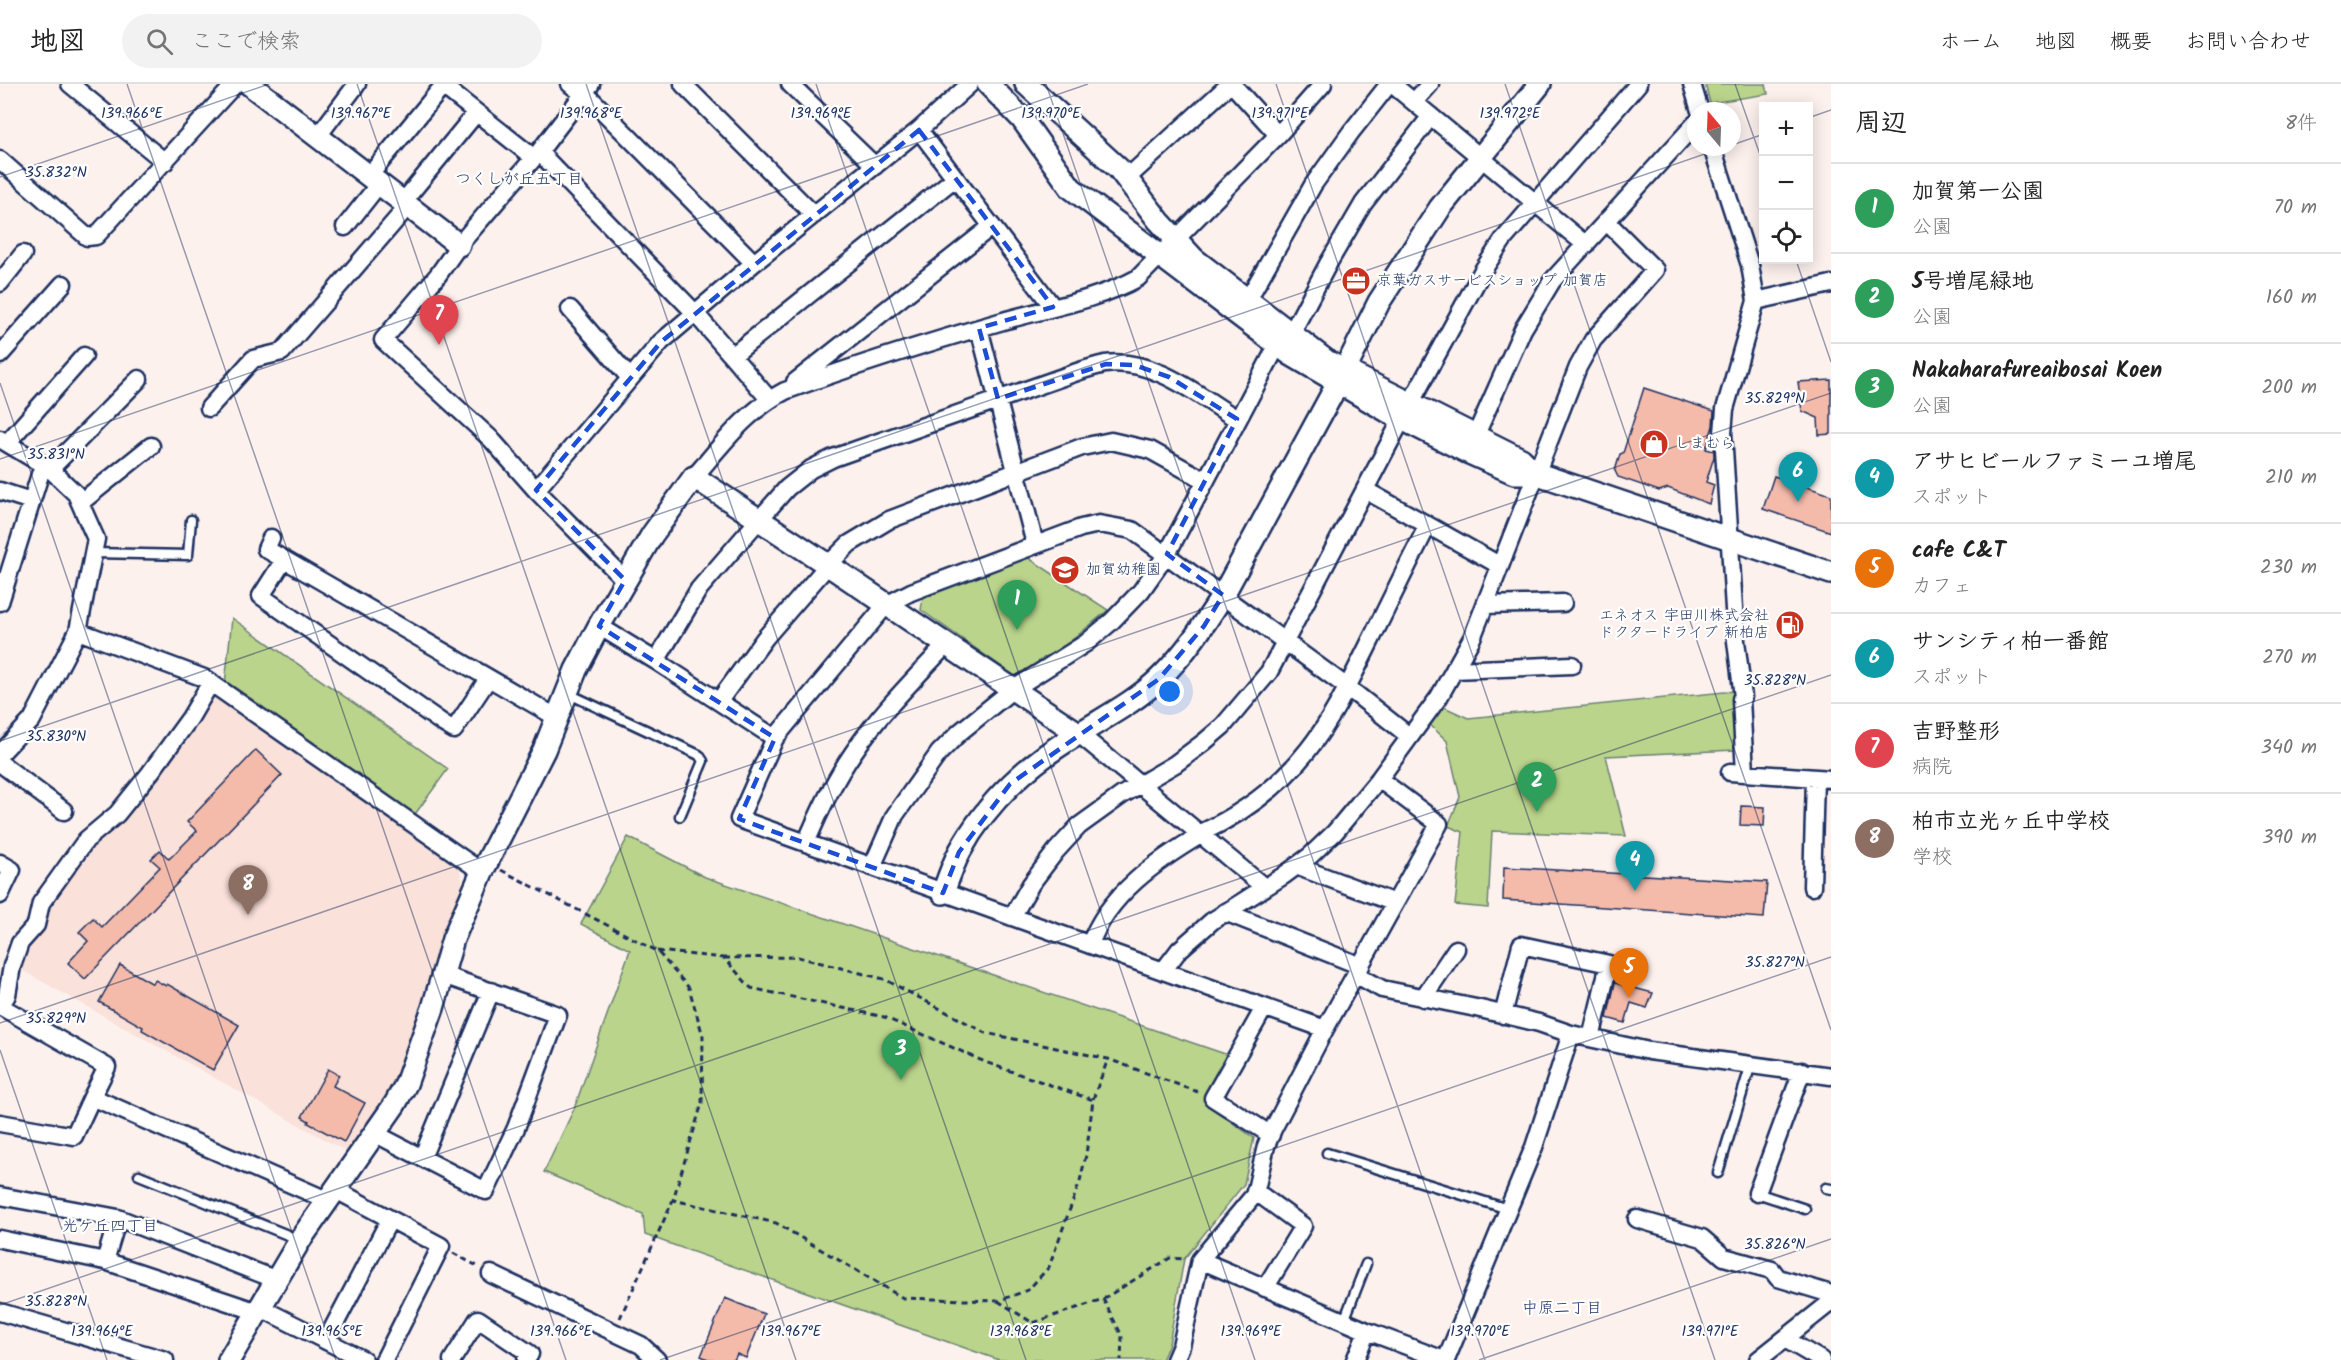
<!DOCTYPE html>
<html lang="ja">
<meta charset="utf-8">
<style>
body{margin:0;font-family:Kalam,"Klee One",sans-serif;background:#f2f2f2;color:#222}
.controls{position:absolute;right:18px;top:18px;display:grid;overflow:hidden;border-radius:0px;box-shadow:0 3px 15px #0003}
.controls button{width:54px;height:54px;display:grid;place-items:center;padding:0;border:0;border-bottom:2px solid #e0e0e0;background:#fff;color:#222;font:30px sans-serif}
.compass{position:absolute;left:1687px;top:18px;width:54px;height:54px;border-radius:50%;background:#fff;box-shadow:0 3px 15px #0003;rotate:341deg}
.you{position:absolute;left:1170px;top:608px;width:21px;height:21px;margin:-15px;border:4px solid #fff;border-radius:50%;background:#1a73e8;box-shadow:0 0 0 9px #1a73e833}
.badge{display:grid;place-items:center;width:39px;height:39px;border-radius:50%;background:#c8321e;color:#fff;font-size:20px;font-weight:700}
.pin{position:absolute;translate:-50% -50px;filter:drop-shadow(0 2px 3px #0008)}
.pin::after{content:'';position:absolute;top:32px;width:21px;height:18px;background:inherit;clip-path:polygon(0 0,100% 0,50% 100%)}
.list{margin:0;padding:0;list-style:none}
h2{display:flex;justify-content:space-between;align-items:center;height:78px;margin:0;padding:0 24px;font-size:26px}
h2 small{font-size:20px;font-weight:400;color:#767676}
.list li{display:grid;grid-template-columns:39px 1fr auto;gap:18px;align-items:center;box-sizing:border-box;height:90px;padding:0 24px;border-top:2px solid #e0e0e0}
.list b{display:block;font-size:22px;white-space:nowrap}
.list p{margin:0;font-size:20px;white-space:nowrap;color:#767676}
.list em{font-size:20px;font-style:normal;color:#767676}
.icon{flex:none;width:33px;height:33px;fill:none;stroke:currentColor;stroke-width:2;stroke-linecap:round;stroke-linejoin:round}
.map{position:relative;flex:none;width:1831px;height:1276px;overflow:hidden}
header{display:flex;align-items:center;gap:36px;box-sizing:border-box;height:84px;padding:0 30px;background:#fff;border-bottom:2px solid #e0e0e0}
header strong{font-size:28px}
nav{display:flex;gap:33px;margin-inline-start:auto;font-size:21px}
.search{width:420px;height:54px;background:#f2f2f2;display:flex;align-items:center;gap:15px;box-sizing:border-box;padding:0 21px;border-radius:33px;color:#767676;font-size:22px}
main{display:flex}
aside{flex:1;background:#fff}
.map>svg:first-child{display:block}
.built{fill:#fae1da}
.green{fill:#bad48b;stroke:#6a8274;stroke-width:1.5}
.building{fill:#f4bbab;stroke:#1b2f5e;stroke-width:1.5}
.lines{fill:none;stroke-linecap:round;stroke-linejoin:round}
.service-casing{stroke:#1b2f5e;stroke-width:13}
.minor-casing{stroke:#1b2f5e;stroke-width:21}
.tertiary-casing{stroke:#1b2f5e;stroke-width:26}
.path{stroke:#1b2f5e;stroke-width:3;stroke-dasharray:6 4.5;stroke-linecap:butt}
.service{stroke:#fff;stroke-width:8}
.minor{stroke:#fff;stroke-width:16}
.tertiary{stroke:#fff;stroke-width:21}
.marked{fill:none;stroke:#1d4ed8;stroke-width:4.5;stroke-dasharray:12 8;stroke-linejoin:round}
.ticks{fill:none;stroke:#1b2f5e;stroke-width:1.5;stroke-opacity:0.45}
.labels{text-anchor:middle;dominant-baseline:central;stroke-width:4.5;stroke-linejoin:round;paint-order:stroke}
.poi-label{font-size:15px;fill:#1b2f5e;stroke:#fff;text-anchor:start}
.neighbourhood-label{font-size:16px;fill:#1b2f5e;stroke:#fff}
.ticks-label{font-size:15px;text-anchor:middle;fill:#1b2f5e;stroke:#fff;stroke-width:4.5;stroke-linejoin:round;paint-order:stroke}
</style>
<header>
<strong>地図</strong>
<div class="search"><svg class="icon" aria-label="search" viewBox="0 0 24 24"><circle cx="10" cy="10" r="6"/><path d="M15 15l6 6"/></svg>ここで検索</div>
<nav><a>ホーム</a><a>地図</a><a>概要</a><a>お問い合わせ</a></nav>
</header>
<main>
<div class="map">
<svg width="1831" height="1276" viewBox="0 0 1831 1276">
<rect width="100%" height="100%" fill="#fdf1ee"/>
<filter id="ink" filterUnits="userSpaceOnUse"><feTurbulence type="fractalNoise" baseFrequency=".0167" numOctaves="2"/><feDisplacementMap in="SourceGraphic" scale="12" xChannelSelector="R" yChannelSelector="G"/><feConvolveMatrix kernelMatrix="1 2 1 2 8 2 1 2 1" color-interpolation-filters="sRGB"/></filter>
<g filter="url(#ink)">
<path class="built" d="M214 610 458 779 464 805 444 851 394 1003 349 1069 16 883 46 820 91 757 138 716Z"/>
<path class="green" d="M1705 0H1766L1768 10 1710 19Z
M1027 473 1108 526 1060 566 1015 592 921 526 923 514Z
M232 534 448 685 413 733 225 600Z
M1734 607 1735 666 1606 672 1626 752 1492 747 1488 824 1455 821 1463 748 1448 742 1460 713 1447 657 1428 639 1442 622 1468 634Z
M628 753 705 793 1231 972 1206 1020 1254 1054 1244 1100 1184 1175 1169 1260 1162 1276H999L645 1151 643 1130 544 1088 574 1025 630 866 581 840Z"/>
<path class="building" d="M1831 296V350L1819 351 1818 334 1802 327 1798 298Z
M1644 304 1714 327 1713 342 1706 365 1714 367V373L1706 398 1714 401 1709 420 1668 404 1659 407 1618 393 1615 387 1620 370 1623 369Z
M1774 392 1831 411V448L1763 425Z
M256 666 282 691 85 895 68 879 88 857 79 848 93 834 102 843 160 783 151 775 160 766 169 775 197 747 187 738Z
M1741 722 1765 723 1764 742 1740 741Z
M1504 783 1767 798 1764 834 1503 816Z
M120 881 153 900 155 896 166 902 167 900 239 941 213 986 142 946 143 943 99 918Z
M1615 899 1653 909 1647 924 1631 919 1625 939 1607 934Z
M328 985 339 991 333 1002 365 1019 344 1058 308 1039 309 1037 302 1033Z
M725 1214 764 1230 746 1274 737 1270 734 1276H710L701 1272Z"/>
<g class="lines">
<g class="service-casing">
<path id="service" d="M93 469 188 471 191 436
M567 609 699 671 703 677 680 732
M1327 1069 1508 1125
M1718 1089 1751 980
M139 1091 300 1156
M1826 1104 1831 1105
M1757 1109 1805 1125
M1344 1237 1366 1180"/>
</g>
<g class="minor-casing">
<path id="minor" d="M70 0 165 78
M570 0 583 10
M591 0 539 68 459 161 438 191 383 256 491 355 536 406 625 496
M683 0 814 131
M790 0 875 82
M1232 0 1278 51
M1392 0 1586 161
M1692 0 1700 27
M584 8 754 179
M1414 18 1430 0
M919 46 1053 223
M318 52 357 0
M1712 63 1750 181 1756 217 1725 325 1723 349 1736 557 1743 613 1741 615 1745 689
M539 68 695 229 769 315
M0 76 87 153 96 152 235 0
M369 92 443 2 534 74
M1126 95 1230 0
M403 118 476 29
M345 143 379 100
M0 199 23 170
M1247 217 1313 101 1351 48 1389 0
M1756 217 1831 200
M570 225 630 294
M979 244 1035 460
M1291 250 1328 180 1363 120 1431 32
M0 271 63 200
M732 272 955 94
M795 298 992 142
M1410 320 1483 186 1503 156 1638 0
M209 324 253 275 282 268 408 122
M1475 353 1523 245 1552 197 1696 39
M0 355 50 385 76 410 96 455 78 547 32 636 0 670
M7 359 84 272
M50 385 139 295
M694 393C721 362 747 326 785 307 856 281 930 258 1003 237 1045 225 1100 215 1138 194L1278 51 1323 0
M536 406 661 258 754 179 919 46 970 0
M1365 406 1499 481
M0 407 31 417
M80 419 151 362
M271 454 266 465 556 633
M284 476 261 512 444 640 454 646 488 595
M0 518 43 381
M1485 521 1563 519
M599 542 656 577
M78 547 204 594 482 788
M1454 586 1572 581
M719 617 765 554 828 481 849 460 889 436 1082 363 1111 357 1150 366 1204 396
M1078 649 1264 803
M775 654 656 577 699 505 743 454 787 404 811 385 833 374 1077 288C1086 285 1096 282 1105 280 1153 273 1199 312 1237 335
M0 679 64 727
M1730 688 1831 695
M1201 749C1242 730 1280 702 1308 666 1332 636 1350 598 1367 564 1387 523 1407 482 1428 441
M806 759C819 728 833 698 853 669 879 630 914 595 946 561
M0 779 12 786 0 811
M1296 782 1395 819
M872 783 895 731 939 669 960 648 1012 606 1086 559 1111 538 1141 507 1167 470 1278 260
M1812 803 1815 694
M1225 828 1361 882
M1012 833 1031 800 1056 767 1079 742 1122 711 1175 680 1203 659 1223 642 1269 588 1402 335
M1090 861C1107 811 1158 776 1202 750
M1163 887 1179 866 1212 837 1283 792 1310 772 1335 748 1379 695 1439 613 1472 554 1578 283 1593 256 1655 186 1607 138
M1357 891 1382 905 1476 924 1539 939 1571 950 1649 967 1831 992
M1423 914 1456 865
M0 922 107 983 92 1013
M0 923 7 911 12 882 20 859 36 841 41 819 86 756 117 730 150 689 190 634 211 598
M1264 924 1213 1014 1271 1051
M1503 931 1521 861 1609 880 1591 954
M1325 945 739 735 775 654 886 521 911 508 1081 444 1099 440 1132 446 1347 603 1409 652
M0 1039 74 1052 92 1013 327 1116
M374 1049 486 1107 516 1044 558 931 443 891
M422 1074 491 907
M334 1105 441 1162 384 1276
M1255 1107 1303 1142 1265 1204
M1757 1109 1802 987
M0 1112 118 1134 277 1196
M1637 1135 1702 1154 1724 1173 1772 1186 1778 1194 1831 1210
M0 1155 105 1177 258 1228
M1200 1176 1367 1247 1444 1276
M105 1177 118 1134
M491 1190 641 1261 657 1276
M261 1224 364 1276
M0 1228 165 1276
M1785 1255 1821 1276
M326 1257 390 1135
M452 1276 478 1235 530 1270 526 1276
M1175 1276 1181 1262 1200 1176 1255 1110 1266 1062 1273 1045 1325 945 1439 740 1379 695
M1355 1276 1367 1247
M1446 1276 1534 1063 1571 950
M1758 1276 1831 1218"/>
</g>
<g class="tertiary-casing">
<path id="tertiary" d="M249 0 459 161
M988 0 1022 35 1071 104 1290 270 1394 331 1467 368 1514 389H1535L1831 489
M1026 0 1119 85 1159 137 1194 175 1328 278 1521 375 1535 389
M943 809C948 795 953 780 960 767 987 717 1031 677 1080 649 1107 632 1136 617 1159 595 1185 570 1204 541 1223 511L1345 286 1379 218 1440 124 1540 0
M229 1276 300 1156 395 1020 406 1000 433 924 453 855 482 788 544 666 576 586 599 542 652 451 694 393 828 481 1078 649"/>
</g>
<path class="path" d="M501 786 657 867 689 904 703 952 702 1019 673 1116 620 1234
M657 867 724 874 751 904 884 933 985 978 1093 1016 1086 1071 1080 1097 1049 1183 1028 1206 998 1217 903 1214 776 1139 673 1116
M724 874 798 873 884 895 986 949 1108 975 1198 1008
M1093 1015 1108 975
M453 1169 479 1183
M1103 1215 1122 1252 1121 1276
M998 1217 1033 1239 1103 1215 1170 1174 1184 1175"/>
<use href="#service" class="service"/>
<use href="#minor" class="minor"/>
<use href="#tertiary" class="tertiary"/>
</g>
</g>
<path class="marked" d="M919 46 1053 223 979 244 998 315 1106 280 1134 281 1169 293 1237 335 1167 470 1223 511 1204 542 1159 595 1010 700 959 768 943 809 739 735 775 654 599 542 625 496 536 406 661 258Z"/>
<path class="ticks" d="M127 0 566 1276M357 0 796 1276M586 0 1026 1276M816 0 1255 1276M1046 0 1485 1276M1276 0 1715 1276M1505 0 1831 946M1735 0 1764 82M1808 34 1831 26M1732 61 1764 50M0 93 269 0M1796 176 1831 278M0 299 336 1276M0 375 1088 0M0 657 1725 63M0 939 1831 309M0 966 107 1276M0 1221 1831 591M660 1276 1831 873M1479 1276 1831 1155"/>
<defs>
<g id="office-disc" transform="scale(1.5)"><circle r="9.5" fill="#c8321e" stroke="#fff"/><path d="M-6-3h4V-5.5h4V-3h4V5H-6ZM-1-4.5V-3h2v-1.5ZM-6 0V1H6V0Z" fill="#fff"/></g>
<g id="shop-disc" transform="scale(1.5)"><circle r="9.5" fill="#c8321e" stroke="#fff"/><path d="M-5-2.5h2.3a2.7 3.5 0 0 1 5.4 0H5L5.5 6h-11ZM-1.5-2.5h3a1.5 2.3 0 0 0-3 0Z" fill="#fff"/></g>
<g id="school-disc" transform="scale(1.5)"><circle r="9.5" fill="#c8321e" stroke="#fff"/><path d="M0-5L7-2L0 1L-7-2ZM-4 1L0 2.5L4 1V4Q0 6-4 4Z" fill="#fff"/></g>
<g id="fuel-disc" transform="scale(1.5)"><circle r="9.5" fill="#c8321e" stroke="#fff"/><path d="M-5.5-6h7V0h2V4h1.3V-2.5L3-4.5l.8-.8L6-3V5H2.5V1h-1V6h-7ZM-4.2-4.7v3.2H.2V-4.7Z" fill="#fff"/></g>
</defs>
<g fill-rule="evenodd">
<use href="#office-disc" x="1356" y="197"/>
<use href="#shop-disc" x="1654" y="360"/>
<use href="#school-disc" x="1065" y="486"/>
<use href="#fuel-disc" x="1790" y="541"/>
</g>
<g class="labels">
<g class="poi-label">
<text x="1377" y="197">京葉ガスサービスショップ 加賀店</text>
<text x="1675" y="360">しまむら</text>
<text x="1086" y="486">加賀幼稚園</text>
<text x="1769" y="532" text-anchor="end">エネオス 宇田川株式会社<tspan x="1769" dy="17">ドクタードライブ 新柏店</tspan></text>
</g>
<g class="neighbourhood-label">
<text x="519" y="95">つくしが丘五丁目</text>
<text x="110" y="1142">光ケ丘四丁目</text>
<text x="1562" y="1224">中原二丁目</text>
</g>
</g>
<g class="ticks-label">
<text x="132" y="34">139.966°E</text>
<text x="361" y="34">139.967°E</text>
<text x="591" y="34">139.968°E</text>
<text x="821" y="34">139.969°E</text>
<text x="1051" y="34">139.970°E</text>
<text x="1510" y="34">139.972°E</text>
<text x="1280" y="34">139.971°E</text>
<text x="56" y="93">35.832°N</text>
<text x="1775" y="319">35.829°N</text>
<text x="56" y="375">35.831°N</text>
<text x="1775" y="601">35.828°N</text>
<text x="56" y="657">35.830°N</text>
<text x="1775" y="883">35.827°N</text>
<text x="56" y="939">35.829°N</text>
<text x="1775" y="1165">35.826°N</text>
<text x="56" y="1222">35.828°N</text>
<text x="102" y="1252">139.964°E</text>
<text x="332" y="1252">139.965°E</text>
<text x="561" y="1252">139.966°E</text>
<text x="791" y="1252">139.967°E</text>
<text x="1021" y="1252">139.968°E</text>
<text x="1251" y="1252">139.969°E</text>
<text x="1480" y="1252">139.970°E</text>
<text x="1710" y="1252">139.971°E</text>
</g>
</svg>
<div class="controls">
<button>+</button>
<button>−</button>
<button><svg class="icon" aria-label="locate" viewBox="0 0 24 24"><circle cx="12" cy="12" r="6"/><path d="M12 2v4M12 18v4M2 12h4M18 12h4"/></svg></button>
</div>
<svg class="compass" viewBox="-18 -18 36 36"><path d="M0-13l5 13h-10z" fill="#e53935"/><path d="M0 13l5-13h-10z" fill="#767676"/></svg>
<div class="you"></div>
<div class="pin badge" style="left:1017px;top:546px;background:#2e9e5b">1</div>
<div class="pin badge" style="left:1537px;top:728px;background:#2e9e5b">2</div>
<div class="pin badge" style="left:901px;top:996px;background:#2e9e5b">3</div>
<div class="pin badge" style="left:1635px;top:807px;background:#0f9aa8">4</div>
<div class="pin badge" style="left:1629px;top:914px;background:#e8710a">5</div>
<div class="pin badge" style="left:1798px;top:418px;background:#0f9aa8">6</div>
<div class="pin badge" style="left:439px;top:261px;background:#e0444e">7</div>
<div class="pin badge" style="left:248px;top:831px;background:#8d6e63">8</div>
</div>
<aside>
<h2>周辺<small>8件</small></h2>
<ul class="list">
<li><span class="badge" style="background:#2e9e5b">1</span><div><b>加賀第一公園</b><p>公園</p></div><em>70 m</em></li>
<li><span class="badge" style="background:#2e9e5b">2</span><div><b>5号増尾緑地</b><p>公園</p></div><em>160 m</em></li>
<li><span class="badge" style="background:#2e9e5b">3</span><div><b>Nakaharafureaibosai Koen</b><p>公園</p></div><em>200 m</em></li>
<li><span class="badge" style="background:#0f9aa8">4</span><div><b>アサヒビールファミーユ増尾</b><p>スポット</p></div><em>210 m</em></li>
<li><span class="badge" style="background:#e8710a">5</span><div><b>cafe C&amp;T</b><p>カフェ</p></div><em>230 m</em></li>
<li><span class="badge" style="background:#0f9aa8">6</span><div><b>サンシティ柏一番館</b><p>スポット</p></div><em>270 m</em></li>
<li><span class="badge" style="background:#e0444e">7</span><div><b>吉野整形</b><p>病院</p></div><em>340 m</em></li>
<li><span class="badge" style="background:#8d6e63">8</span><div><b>柏市立光ヶ丘中学校</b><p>学校</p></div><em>390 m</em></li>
</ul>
</aside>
</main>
